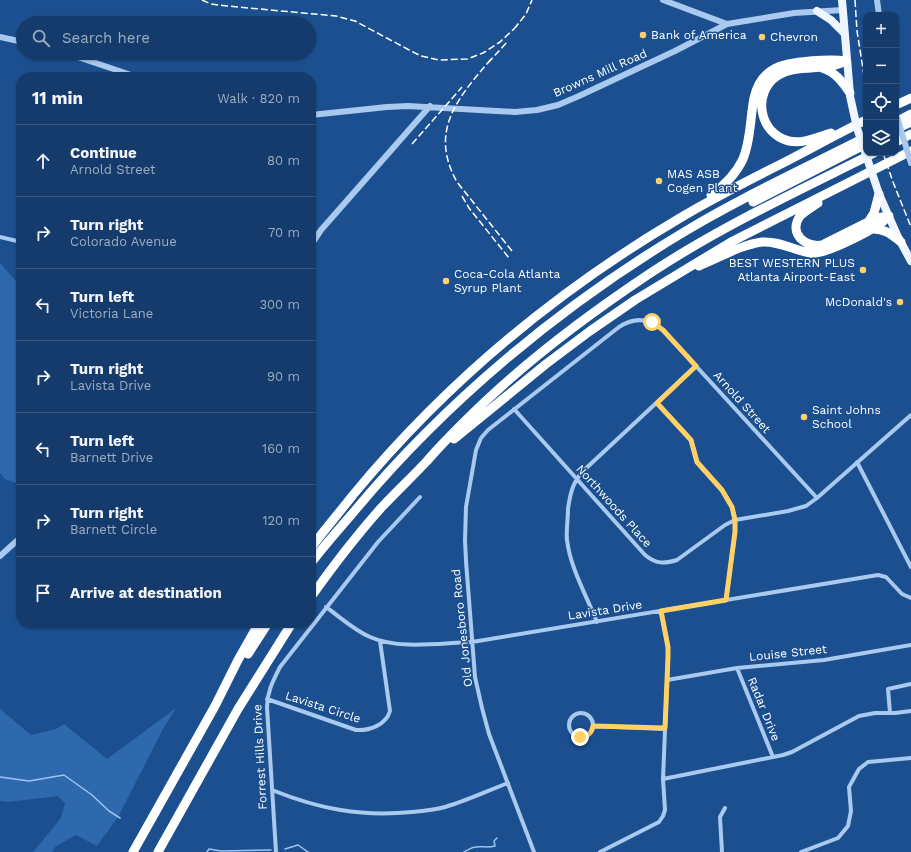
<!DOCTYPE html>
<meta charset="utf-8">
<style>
body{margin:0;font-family:"Work Sans",sans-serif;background:#214673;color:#f1f3f6}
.controls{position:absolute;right:12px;top:12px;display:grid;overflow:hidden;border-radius:8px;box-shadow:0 1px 3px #0004}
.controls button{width:36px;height:36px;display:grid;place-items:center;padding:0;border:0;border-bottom:1px solid #33557e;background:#143b6b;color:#f1f3f6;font:20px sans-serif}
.stop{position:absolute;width:12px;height:12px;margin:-9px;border:3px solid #ffd166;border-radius:50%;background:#fff}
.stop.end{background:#ffd166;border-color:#fff;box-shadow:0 1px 4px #0008}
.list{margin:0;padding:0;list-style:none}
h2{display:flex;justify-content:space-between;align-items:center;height:52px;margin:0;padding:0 16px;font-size:17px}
h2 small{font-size:13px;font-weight:400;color:#9dadc1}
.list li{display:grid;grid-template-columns:26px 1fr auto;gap:12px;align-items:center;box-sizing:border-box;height:72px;padding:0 16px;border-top:1px solid #33557e}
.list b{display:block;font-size:15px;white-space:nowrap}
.list p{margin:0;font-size:13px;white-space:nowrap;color:#9dadc1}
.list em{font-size:13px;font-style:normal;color:#9dadc1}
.icon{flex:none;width:22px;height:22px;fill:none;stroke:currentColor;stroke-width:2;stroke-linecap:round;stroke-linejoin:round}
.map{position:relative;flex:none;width:911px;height:852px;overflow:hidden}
.search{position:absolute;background:#143b6b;box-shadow:0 1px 3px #0004;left:16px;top:16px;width:300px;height:44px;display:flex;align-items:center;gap:10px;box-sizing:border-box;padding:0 14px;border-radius:22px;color:#9dadc1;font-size:15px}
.panel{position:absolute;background:#143b6b;box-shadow:0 1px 3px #0004;left:16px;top:72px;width:300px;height:556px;border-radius:16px}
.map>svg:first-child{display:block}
.green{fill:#2e69ad}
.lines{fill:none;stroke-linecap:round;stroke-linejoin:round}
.stream{stroke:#9cc4f0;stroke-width:1.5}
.minor{stroke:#a9c9ee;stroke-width:4}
.tertiary{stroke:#a9c9ee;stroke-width:6}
.primary{stroke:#f0f6ff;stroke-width:8}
.motorway{stroke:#fff;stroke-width:9}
.rail{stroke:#fff;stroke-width:1.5;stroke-dasharray:7 3;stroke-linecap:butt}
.tertiary-bridge{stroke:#a9c9ee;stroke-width:6}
.primary-bridge{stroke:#f0f6ff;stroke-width:8}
.route{stroke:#ffd166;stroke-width:5}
.poi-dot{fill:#ffd166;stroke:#1b4f8f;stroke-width:1.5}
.labels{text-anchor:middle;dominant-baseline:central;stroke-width:3;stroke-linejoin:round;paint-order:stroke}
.poi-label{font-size:12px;fill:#fff;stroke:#1b4f8f;text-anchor:start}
.street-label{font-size:12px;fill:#fff;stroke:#1b4f8f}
</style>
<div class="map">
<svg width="911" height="852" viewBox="0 0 911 852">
<rect width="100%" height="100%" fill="#1b4f8f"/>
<path class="green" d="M0 263 21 287V485L5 479 0 473Z
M176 708 163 729 118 817 97 846 76 835 56 846 52 852H33L61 818 65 803 58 796 8 802 0 801V709L31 735 56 729 64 724 107 759Z"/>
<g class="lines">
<path class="stream" d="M0 777 29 781 64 775 92 795 109 811 120 818
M285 849 298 845 308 852
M207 852 209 849 221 851 271 850
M464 852C468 850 472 847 476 847 483 846 488 848 495 846L494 841 497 838"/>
<path class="minor" d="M0 237 21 242
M657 403 691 440 697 462 722 490 732 507 735 520V532L726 600
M514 409 645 555C656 564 664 564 677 560L725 525 735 520 788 511 806 506 817 498 911 415
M857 462 911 567
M326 607C340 617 354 630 370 637 400 650 439 643 472 642L878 575 886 577 902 594 911 598
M597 622C587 597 570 567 567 540 566 530 568 520 568 509 570 495 572 484 582 472L696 366
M737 668 773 757
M667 680 737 668 824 660 911 645
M267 699 356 730C369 731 386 725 390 711L380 641
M569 725a12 12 0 1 1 24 0a12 12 0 1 1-24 0Z
M890 713 888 689 911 684
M593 726 665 729
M663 779 783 755 792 752 859 716 875 713H895L911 711
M272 790C319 809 361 817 412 812 423 811 434 810 445 807 466 801 487 791 508 783
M276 852 267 707C267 692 273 681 280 667L378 542 420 497
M534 852 489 734 482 708 475 677 466 561 465 540 466 507 476 450 481 438 488 430 619 327C634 317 649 318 663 330L817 498
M600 852 659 822 663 816 665 810 663 779 668 657V647L661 611
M722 852 720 817 725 808
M801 852 838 838 848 826 851 811 849 787 859 769 868 762 911 758"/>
<path class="tertiary" d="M663 0 727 24
M877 0 879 15
M0 37 23 42
M66 53 137 77
M311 115 387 107 408 106 515 112 537 110 558 105 579 96 675 51 727 24 794 13 843 10
M311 245 321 230 430 106
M0 556 21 537"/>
<path class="primary" d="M842 0 850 94
M817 11 831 20 844 33
M879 194 898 237 911 261"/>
<path class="motorway" d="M822 68C835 72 842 81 850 93
M896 105 911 98
M896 122 911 114
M896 129 911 122
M831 133C817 137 804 144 789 141 759 134 752 93 777 76 792 66 814 69 831 66 836 65 841 63 846 61
M896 142 911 134
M711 195C725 185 736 174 743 159 751 140 750 118 754 98 761 67 783 63 810 61 823 60 834 59 846 61
M753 202 866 144
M818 203C812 207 805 211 800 216 788 233 805 248 822 245L876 218 889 216
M869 221 874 213 879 194
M871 229C884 228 891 234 901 242
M699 266C719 258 740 245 762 242 780 241 793 250 810 253 823 256 868 232 880 224 883 222 886 218 889 216
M454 439 546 364 590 331 635 300 731 242 911 151
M311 548C324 530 339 513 353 495 445 384 556 291 680 218 715 197 751 179 787 161 814 147 839 133 866 120
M311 563C324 546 338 530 352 514 444 403 560 306 684 232 742 197 805 168 866 137
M311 597C333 566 356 536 381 508 396 492 412 477 427 461 438 448 450 436 462 424 518 367 583 318 649 274 720 227 798 191 874 153
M248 654 268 623
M133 852 215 706 238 660 259 623
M158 852 238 709 292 623"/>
<path class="rail" d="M202 0 211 4 227 6 336 16 355 21 411 51 421 56 439 60 467 59 483 53 500 42 517 26
M855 0 857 31 866 88
M514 29 526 14 532 0
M491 59C459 97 428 130 457 182L512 251
M488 63 508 41
M412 144 462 87
M883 153 893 182 911 227
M462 196 469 208 509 258"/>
<path class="tertiary-bridge" d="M896 114 911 163"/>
<path class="primary-bridge" d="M850 96 857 128 879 194"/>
</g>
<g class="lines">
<path class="route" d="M580 737C587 737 592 733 593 726L665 728 668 657V647L661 611 726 600 735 532V520L732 507 722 490 697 462 691 440 657 403 696 366 663 330 652 322"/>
</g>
<g class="poi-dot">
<circle cx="643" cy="35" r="4"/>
<circle cx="762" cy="37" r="4"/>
<circle cx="659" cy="181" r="4"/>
<circle cx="863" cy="270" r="4"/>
<circle cx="446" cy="281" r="4"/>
<circle cx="900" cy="302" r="4"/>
<circle cx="804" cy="417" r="4"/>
</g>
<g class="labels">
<g class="poi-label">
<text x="651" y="35">Bank of America</text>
<text x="770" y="37">Chevron</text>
<text x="667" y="174">MAS ASB<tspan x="667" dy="14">Cogen Plant</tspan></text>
<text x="855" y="263" text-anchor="end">BEST WESTERN PLUS<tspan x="855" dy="14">Atlanta Airport-East</tspan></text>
<text x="454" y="274">Coca-Cola Atlanta<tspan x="454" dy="14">Syrup Plant</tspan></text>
<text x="892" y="302" text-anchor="end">McDonald's</text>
<text x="812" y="410">Saint Johns<tspan x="812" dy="14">School</tspan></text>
</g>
<g class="street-label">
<text transform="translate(600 73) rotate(-24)">Browns Mill Road</text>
<text transform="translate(742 402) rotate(48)">Arnold Street</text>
<text transform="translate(614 506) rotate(48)">Northwoods Place</text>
<text transform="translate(605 610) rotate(-9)">Lavista Drive</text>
<text transform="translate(462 628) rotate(-96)">Old Jonesboro Road</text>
<text transform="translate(788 653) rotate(-6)">Louise Street</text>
<text transform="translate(323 707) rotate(18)">Lavista Circle</text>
<text transform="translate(764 709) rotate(68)">Radar Drive</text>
<text transform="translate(260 757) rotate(-93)">Forrest Hills Drive</text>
</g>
</g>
</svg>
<div class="controls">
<button>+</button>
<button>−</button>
<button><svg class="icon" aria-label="locate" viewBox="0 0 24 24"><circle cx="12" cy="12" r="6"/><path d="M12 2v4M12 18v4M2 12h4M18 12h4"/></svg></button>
<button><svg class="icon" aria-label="layers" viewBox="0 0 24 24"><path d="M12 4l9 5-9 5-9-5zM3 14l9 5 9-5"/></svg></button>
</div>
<div class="stop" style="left:652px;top:322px"></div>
<div class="stop end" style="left:580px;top:737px"></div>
<div class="search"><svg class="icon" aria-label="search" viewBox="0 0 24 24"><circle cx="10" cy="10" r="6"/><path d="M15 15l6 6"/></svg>Search here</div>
<section class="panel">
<h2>11 min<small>Walk · 820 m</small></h2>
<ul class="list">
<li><svg class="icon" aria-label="ahead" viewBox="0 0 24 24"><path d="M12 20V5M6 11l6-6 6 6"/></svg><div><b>Continue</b><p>Arnold Street</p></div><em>80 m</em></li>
<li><svg class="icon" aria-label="right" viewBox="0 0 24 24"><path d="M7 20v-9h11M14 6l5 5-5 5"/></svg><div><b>Turn right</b><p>Colorado Avenue</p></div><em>70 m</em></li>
<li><svg class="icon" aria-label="left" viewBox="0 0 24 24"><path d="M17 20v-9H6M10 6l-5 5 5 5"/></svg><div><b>Turn left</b><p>Victoria Lane</p></div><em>300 m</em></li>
<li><svg class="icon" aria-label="right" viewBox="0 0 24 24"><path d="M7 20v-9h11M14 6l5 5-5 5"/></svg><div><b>Turn right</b><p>Lavista Drive</p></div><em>90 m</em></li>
<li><svg class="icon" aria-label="left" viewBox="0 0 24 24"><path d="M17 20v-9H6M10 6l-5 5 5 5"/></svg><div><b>Turn left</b><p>Barnett Drive</p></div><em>160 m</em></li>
<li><svg class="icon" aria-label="right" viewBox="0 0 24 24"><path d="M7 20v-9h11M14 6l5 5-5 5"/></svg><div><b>Turn right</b><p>Barnett Circle</p></div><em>120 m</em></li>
<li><svg class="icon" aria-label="arrive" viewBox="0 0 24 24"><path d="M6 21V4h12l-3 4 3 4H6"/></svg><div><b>Arrive at destination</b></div></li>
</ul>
</section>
</div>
